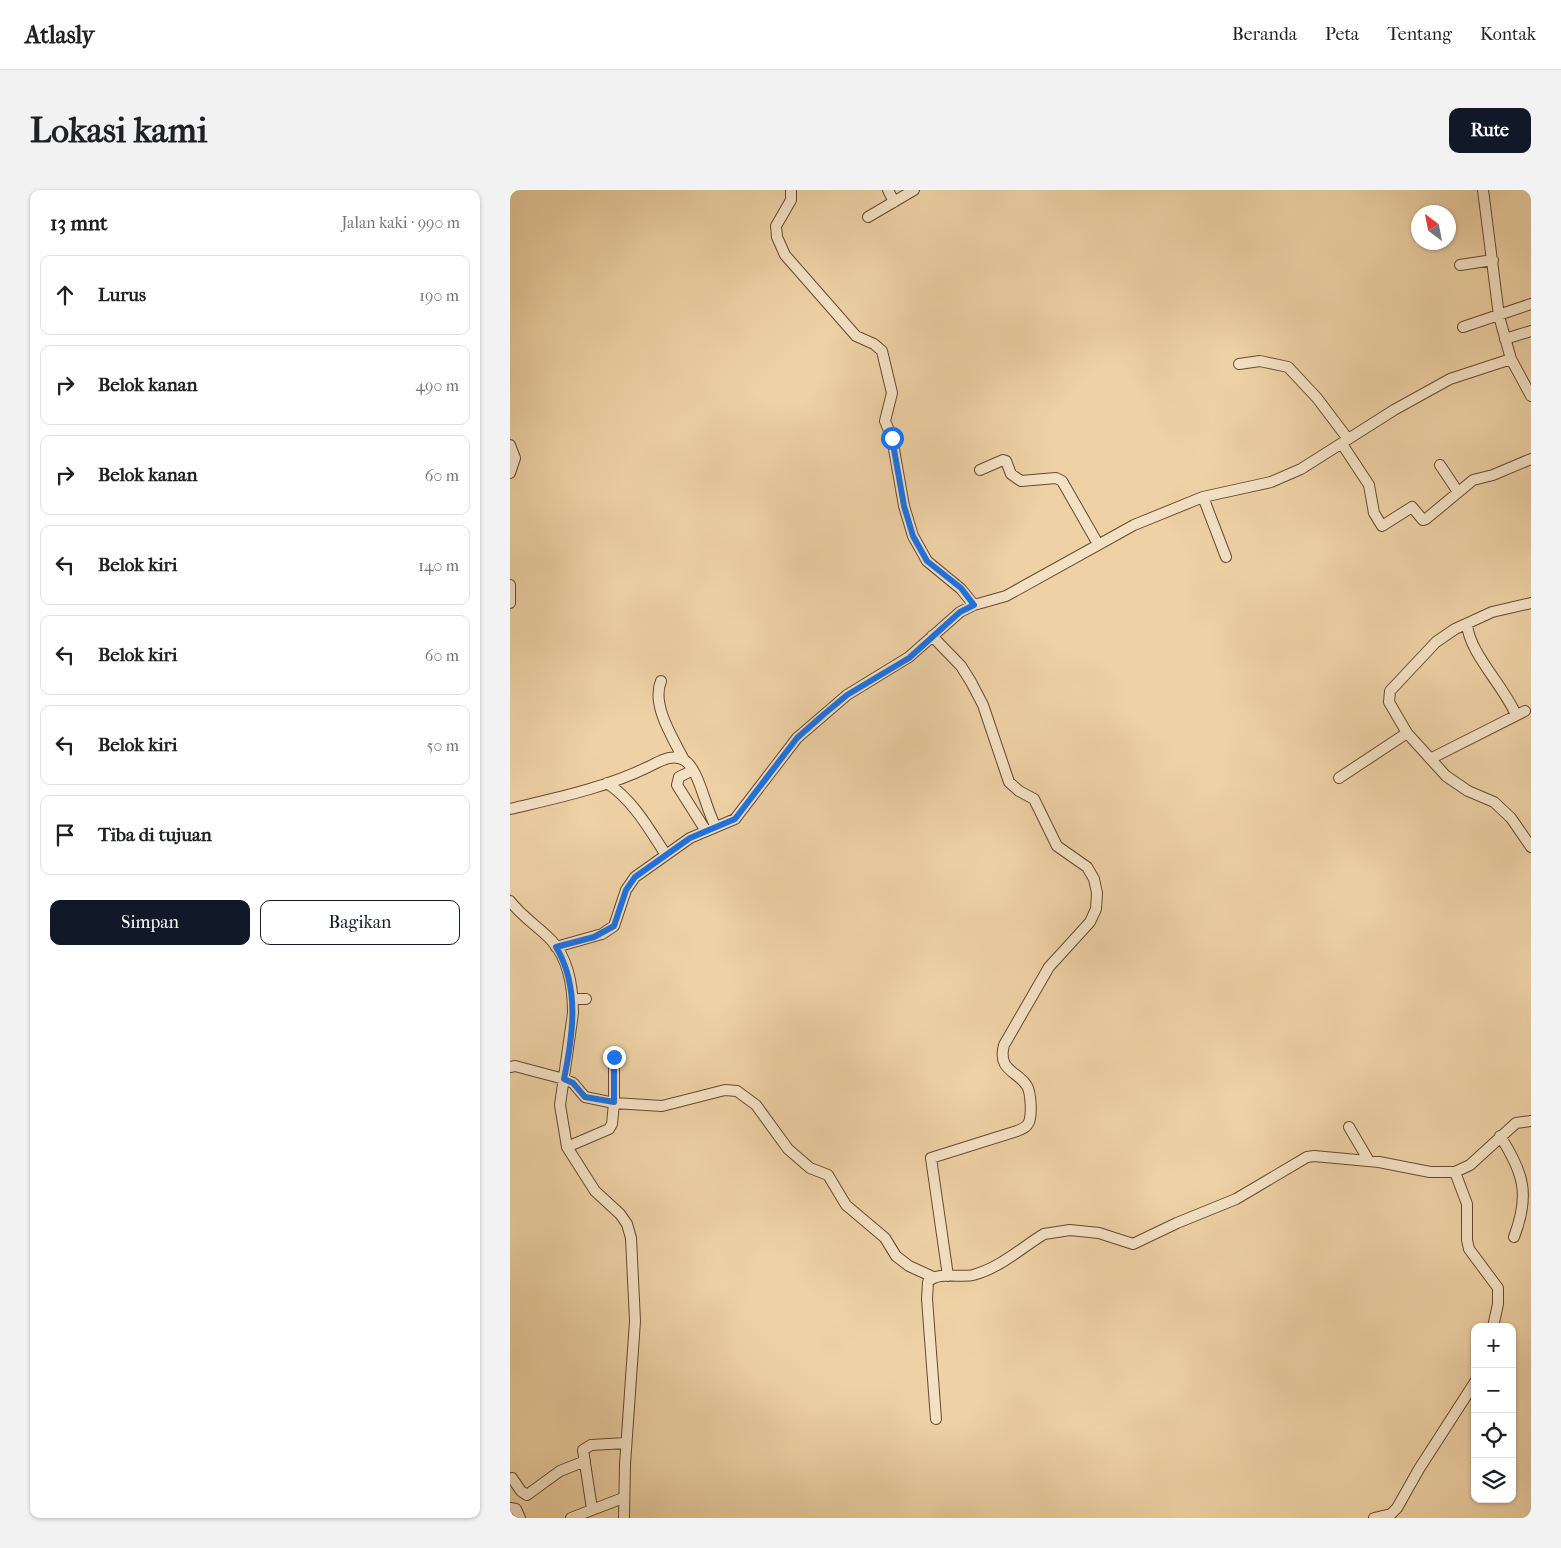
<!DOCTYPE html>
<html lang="id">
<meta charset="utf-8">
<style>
body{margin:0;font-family:"IM FELL French Canon",serif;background:#f2f2f2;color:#202124}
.controls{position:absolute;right:15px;bottom:15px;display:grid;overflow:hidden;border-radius:10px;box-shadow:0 1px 4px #0004}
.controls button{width:45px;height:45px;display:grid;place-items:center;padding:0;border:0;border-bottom:1px solid #e0e0e0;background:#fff;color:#202124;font:25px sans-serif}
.compass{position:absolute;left:901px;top:15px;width:45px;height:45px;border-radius:50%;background:#fff;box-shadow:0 1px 4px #0004;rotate:328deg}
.stop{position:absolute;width:15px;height:15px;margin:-11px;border:4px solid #1a73e8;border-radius:50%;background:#fff}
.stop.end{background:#1a73e8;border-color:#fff;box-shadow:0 1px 5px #0008}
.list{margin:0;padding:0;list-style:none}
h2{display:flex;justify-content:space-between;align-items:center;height:65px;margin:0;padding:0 20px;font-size:21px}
h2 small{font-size:16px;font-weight:400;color:#757577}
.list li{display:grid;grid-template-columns:32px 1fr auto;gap:15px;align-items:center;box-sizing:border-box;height:80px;margin:0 10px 10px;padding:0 10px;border:1px solid #e0e0e0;border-radius:10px}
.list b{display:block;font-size:19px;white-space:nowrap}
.list em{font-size:16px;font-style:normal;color:#757577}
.actions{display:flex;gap:10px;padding:15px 20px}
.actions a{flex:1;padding:11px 0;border:1px solid #111827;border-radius:10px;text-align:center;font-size:18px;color:#111827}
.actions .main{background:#111827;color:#fff}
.icon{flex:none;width:28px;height:28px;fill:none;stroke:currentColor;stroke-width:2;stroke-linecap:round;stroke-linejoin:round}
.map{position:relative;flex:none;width:1021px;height:1328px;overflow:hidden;border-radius:10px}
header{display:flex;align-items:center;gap:30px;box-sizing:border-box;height:70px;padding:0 25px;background:#fff;border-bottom:1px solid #e0e0e0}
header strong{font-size:24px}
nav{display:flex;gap:28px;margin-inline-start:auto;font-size:18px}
.intro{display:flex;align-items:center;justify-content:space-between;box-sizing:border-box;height:120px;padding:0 30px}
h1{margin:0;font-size:35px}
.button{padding:12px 22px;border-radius:10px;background:#111827;color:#fff;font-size:18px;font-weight:700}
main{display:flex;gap:30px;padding:0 30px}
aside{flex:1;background:#fff;border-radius:10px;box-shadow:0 1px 4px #0004}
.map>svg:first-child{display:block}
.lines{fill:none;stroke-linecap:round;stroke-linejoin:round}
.minor-casing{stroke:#654a31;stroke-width:12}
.minor{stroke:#f4e1c4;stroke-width:10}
.route{stroke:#1a73e8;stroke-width:6}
</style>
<header>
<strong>Atlasly</strong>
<nav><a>Beranda</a><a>Peta</a><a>Tentang</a><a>Kontak</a></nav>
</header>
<div class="intro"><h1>Lokasi kami</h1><a class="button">Rute</a></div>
<main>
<aside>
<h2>13 mnt<small>Jalan kaki · 990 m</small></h2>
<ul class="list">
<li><svg class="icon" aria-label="ahead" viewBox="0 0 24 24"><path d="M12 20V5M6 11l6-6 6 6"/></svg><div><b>Lurus</b></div><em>190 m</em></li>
<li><svg class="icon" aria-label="right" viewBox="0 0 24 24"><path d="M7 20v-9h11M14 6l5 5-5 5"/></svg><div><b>Belok kanan</b></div><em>490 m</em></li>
<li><svg class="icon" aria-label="right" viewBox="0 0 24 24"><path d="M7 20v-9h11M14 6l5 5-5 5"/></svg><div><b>Belok kanan</b></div><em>60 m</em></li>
<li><svg class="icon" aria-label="left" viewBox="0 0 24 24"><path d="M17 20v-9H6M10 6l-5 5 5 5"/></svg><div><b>Belok kiri</b></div><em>140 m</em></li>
<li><svg class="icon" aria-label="left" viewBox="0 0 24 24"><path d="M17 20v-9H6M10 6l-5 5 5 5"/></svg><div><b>Belok kiri</b></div><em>60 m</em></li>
<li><svg class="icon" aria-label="left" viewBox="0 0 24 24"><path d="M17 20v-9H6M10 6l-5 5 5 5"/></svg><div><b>Belok kiri</b></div><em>50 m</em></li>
<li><svg class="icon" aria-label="arrive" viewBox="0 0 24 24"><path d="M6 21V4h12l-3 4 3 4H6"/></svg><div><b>Tiba di tujuan</b></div></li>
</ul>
<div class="actions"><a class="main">Simpan</a><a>Bagikan</a></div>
</aside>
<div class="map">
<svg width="1021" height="1328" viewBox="0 0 1021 1328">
<rect width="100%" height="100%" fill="#eed1a5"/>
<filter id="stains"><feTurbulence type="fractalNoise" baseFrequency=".004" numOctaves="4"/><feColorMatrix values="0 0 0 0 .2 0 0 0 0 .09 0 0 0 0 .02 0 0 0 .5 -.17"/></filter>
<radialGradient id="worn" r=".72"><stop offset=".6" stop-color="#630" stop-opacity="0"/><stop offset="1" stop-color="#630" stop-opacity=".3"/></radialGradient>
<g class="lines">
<g class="minor-casing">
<path id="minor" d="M281 0V10L266 36 267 47 275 65 346 146 364 154 372 161 382 203 375 231 382 248 394 316 403 346 417 371 451 399 464 415
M378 0 384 12
M973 0 989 126 1001 169 1021 206
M358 27 404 0
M950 75 983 70
M953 137 1021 114
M995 149 1021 141
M729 174 750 171 778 177 807 208 838 249
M832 254 859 295 864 323 872 336 902 317 913 330 916 329 963 290 983 285 1021 269
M0 255 5 268 0 283
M930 275 948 302
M470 280 493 270 496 271 501 284 511 291 546 288 552 291 588 354
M693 307 716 367
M0 395V413
M1021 413 982 422 945 439 926 452 880 501 879 512 897 543 936 586 958 601 984 612 1001 628 1021 657
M957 434C959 463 994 496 1006 525
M422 446 451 476 461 492 473 515 499 592 509 601 524 609 547 656 577 677 584 689 587 703 586 719 580 732 539 777 494 855C487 881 508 881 517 896 521 903 522 924 519 932 517 937 512 939 507 941L421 968 438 1086
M151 491C141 515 163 548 174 570
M922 568 1015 521
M183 580 169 587 167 595 196 641
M829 588 897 543
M97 593C123 610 139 639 156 665
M0 619C46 608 95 598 138 577 149 572 161 563 174 570 189 578 196 621 206 637
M0 711C13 728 28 736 42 751 59 770 63 798 63 823L50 915 57 957 85 1001 110 1024 117 1034 121 1048 125 1131 115 1274 114 1328
M46 757 92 744 104 736 116 700 125 687 180 648 225 629 287 548 337 505 399 467 450 422 464 415 496 406 624 335 693 307 761 292 791 279 884 220 940 189 1001 169
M63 809H76
M0 877 5 876 54 889 63 893 75 907 104 913V867
M839 937 859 971
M990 946C1014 983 1020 1005 1004 1047
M57 957 99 939 102 934 104 913 152 916 215 900 227 901 246 915 278 959 300 978 318 985 336 1015 375 1048 386 1066 399 1076 423 1087
M945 982 957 1014V1050L959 1059 988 1098V1114L983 1137
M426 1229 417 1109 418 1092C428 1081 450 1088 463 1085 490 1078 511 1058 534 1044L560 1040 589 1043 623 1054 667 1033 726 1009 797 967 804 966 869 972 920 982H945L960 975 1006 933 1021 931
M2 1288 11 1301 17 1305 50 1281 75 1271
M0 1318 6 1319 10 1328
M82 1319 73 1260 81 1255 116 1253
M61 1328 113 1308
M864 1328 881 1324 887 1318 909 1279 965 1192"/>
</g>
<use href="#minor" class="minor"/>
</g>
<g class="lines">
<path class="route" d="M104 867V912L75 907 63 893 54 889C63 845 70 797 46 757L84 747 104 736 116 700 125 687 180 648 225 629 287 548 313 525 337 505 399 468 450 422 464 415 451 398 417 371 403 346 394 316 382 248"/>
</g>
<rect width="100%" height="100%" filter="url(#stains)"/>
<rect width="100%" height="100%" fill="url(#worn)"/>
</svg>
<div class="controls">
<button>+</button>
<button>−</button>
<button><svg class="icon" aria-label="locate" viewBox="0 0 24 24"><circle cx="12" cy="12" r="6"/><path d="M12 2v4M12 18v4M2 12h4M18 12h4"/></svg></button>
<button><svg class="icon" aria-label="layers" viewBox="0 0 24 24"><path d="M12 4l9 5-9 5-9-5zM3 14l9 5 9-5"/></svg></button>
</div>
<svg class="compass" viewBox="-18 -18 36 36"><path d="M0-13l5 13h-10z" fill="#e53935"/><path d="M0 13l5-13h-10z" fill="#757577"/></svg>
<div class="stop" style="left:382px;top:248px"></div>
<div class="stop end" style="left:104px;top:867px"></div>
</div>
</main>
